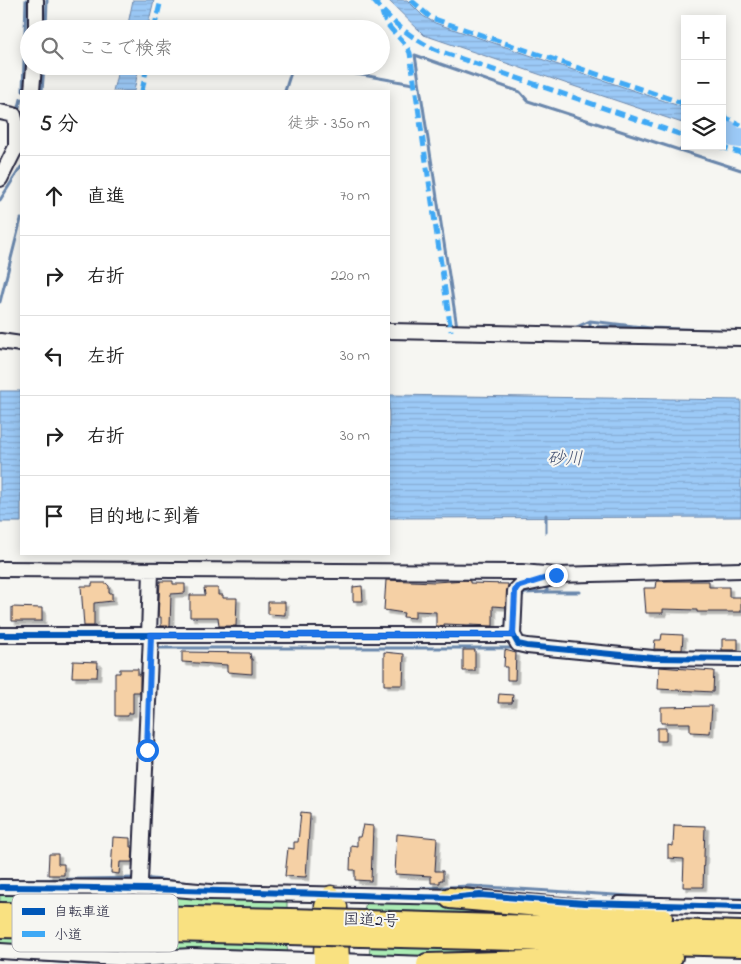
<!DOCTYPE html>
<html lang="ja">
<meta charset="utf-8">
<style>
body{margin:0;font-family:"Indie Flower","Klee One",sans-serif;background:#f6f6f6;color:#222}
.controls{position:absolute;right:15px;top:15px;display:grid;overflow:hidden;border-radius:0px;box-shadow:0 2px 12px #0003}
.controls button{width:45px;height:45px;display:grid;place-items:center;padding:0;border:0;border-bottom:1px solid #e0e0e0;background:#fff;color:#222;font:25px sans-serif}
.stop{position:absolute;width:15px;height:15px;margin:-11px;border:4px solid #1a73e8;border-radius:50%;background:#fff}
.stop.end{background:#1a73e8;border-color:#fff;box-shadow:0 1px 5px #0008}
.list{margin:0;padding:0;list-style:none}
h2{display:flex;justify-content:space-between;align-items:center;height:65px;margin:0;padding:0 20px;font-size:21px}
h2 small{font-size:16px;font-weight:400;color:#767676}
.list li{display:grid;grid-template-columns:32px 1fr auto;gap:15px;align-items:center;box-sizing:border-box;height:80px;padding:0 20px;border-top:1px solid #e0e0e0}
.list b{display:block;font-size:19px;white-space:nowrap}
.list em{font-size:16px;font-style:normal;color:#767676}
.icon{flex:none;width:28px;height:28px;fill:none;stroke:currentColor;stroke-width:2;stroke-linecap:round;stroke-linejoin:round}
.map{position:relative;flex:none;width:741px;height:964px;overflow:hidden}
.search{position:absolute;background:#fff;box-shadow:0 2px 12px #0003;left:20px;top:20px;width:370px;height:55px;display:flex;align-items:center;gap:12px;box-sizing:border-box;padding:0 18px;border-radius:28px;color:#767676;font-size:19px}
.panel{position:absolute;background:#fff;box-shadow:0 2px 12px #0003;left:20px;top:90px;width:370px;height:465px;border-radius:0px}
.map>svg:first-child{display:block}
.grass{fill:#abecb4;stroke:#668778}
.water{fill:url(#water-rules);stroke:#6b87ac}
.lines{fill:none;stroke-linecap:round;stroke-linejoin:round}
.stream{stroke:#6b87ac;stroke-width:3}
.river{stroke:#9ccaf7;stroke-width:20}
.building{fill:#f5d0a5;stroke:#22223b;filter:url(#shadow)}
.minor-casing{stroke:#22223b;stroke-width:18}
.major-casing{stroke:#22223b;stroke-width:21}
.highway-casing{stroke:#22223b;stroke-width:24}
.minor{stroke:#f6f6f2;stroke-width:14}
.major{stroke:#f9e181;stroke-width:18}
.highway{stroke:#f9e181;stroke-width:20}
.highway-bridge-casing{stroke:#22223b;stroke-width:24;stroke-linecap:butt}
.highway-bridge{stroke:#f9e181;stroke-width:20}
.quiet{stroke:#3fa9f5;stroke-width:5;stroke-dasharray:10 5;stroke-linecap:butt}
.cycleway-casing{stroke:#f6f6f2;stroke-width:9}
.cycleway{stroke:#0057b8;stroke-width:6}
.route{stroke:#1a73e8;stroke-width:6}
.labels{text-anchor:middle;dominant-baseline:central;stroke-width:4;stroke-linejoin:round;paint-order:stroke}
.street-label{font-size:16px;fill:#22223b;stroke:#f6f6f2}
.water-label{font-size:18px;font-style:italic;fill:#475473;stroke:#f6f6f2}
.key{fill:#f6f6f2;stroke:#b6b6bb;stroke-width:1}
.key-label{font-size:14px;fill:#22223b}
</style>
<div class="map">
<svg width="741" height="964" viewBox="0 0 741 964">
<defs>
<pattern id="water-rules" width="6" height="5" patternUnits="userSpaceOnUse" patternTransform="scale(1.25)"><rect width="6" height="5" fill="#9ccaf7"/><path d="M0 2.5h6" fill="none" stroke="#86add5"/></pattern>
<filter id="shadow"><feDropShadow dx="3.5" dy="3.5" stdDeviation="0" flood-color="#0004"/></filter>
</defs>
<rect width="100%" height="100%" fill="#f6f6f2"/>
<filter id="ink" filterUnits="userSpaceOnUse"><feTurbulence type="fractalNoise" baseFrequency=".02" numOctaves="2"/><feDisplacementMap in="SourceGraphic" scale="10" xChannelSelector="R" yChannelSelector="G"/><feConvolveMatrix kernelMatrix="1 2 1 2 8 2 1 2 1" color-interpolation-filters="sRGB"/></filter>
<g filter="url(#ink)">
<path class="grass" d="M0 891H122V905L0 902Z
M166 897 287 898V909L166 906Z
M367 899 570 914 563 915 364 910Z
M0 938 132 942 140 940 133 951 127 954 0 947Z
M145 940 281 945 287 946 288 955 155 948Z
M370 947 565 952 450 957 369 956Z"/>
<path class="water" d="M133 0H154L147 29H127Z
M388 0H407L423 16 435 23 685 108V124L424 35Z
M119 66H139L134 91H113Z
M722 120 736 125 734 139 722 136Z
M0 391H21V522H0Z
M389 395 741 400V517L389 518Z"/>
<g class="lines">
<path class="stream" d="M46 29 47 0
M312 66 413 84
M23 91 26 0
M42 91 44 66
M285 91 293 66
M18 111 21 99
M0 200 21 167
M0 302 21 219
M590 321V327L621 326 641 330
M457 327 415 55 520 92 528 101 741 170
M572 329 590 321 651 328 741 331
M546 515V532
M547 592H580
M520 597 525 593 547 592V588
M359 642H403
M155 648H514
M143 878 208 885 381 889
M28 880 137 878
M405 889 470 886 663 898
M682 899H741
M0 958 89 964"/>
<path class="river" d="M722 128 728 130 733 137 741 138"/>
</g>
<path class="building" d="M386 580 435 582 466 580 470 581V583L508 584 506 607 493 606V626L444 624V626H436V612L415 611V618L403 617 404 613 384 610Z
M160 581H173V584H185V593L171 594 170 626H161V617H158Z
M657 581H709V587H729V597H741V612H697V610L663 609V613H646L644 588H656Z
M92 583H106L109 586V593H112V601L94 603V626H84L81 586H92Z
M362 586 363 601H353V587Z
M204 588H218V595H223V598H237L236 626H219L218 617H190V595H205Z
M268 602H285V615L268 614Z
M12 607 42 608V621H12Z
M662 634 683 635 682 650 654 649 655 640H661Z
M722 639H738V650H722Z
M463 650H475V671H463Z
M505 650 516 653 515 680H507V667H504Z
M182 652 250 653 251 659H252V674L227 672V665L182 662Z
M384 652 404 654 403 685H384Z
M73 661 98 662 97 677H72Z
M659 667 714 671 713 692 658 689Z
M120 669H138V675H140V692H133V713H128V716H115V673H120Z
M499 694 513 695 512 703H498Z
M712 706 710 733 690 732V723H661V707Z
M657 728H666V741H657Z
M301 812 310 813V816L306 877 285 876 288 848 294 849V842H298Z
M363 825 373 826 371 881 355 880V870H350L351 845 357 846V837H360Z
M674 825 705 826 703 887H683L684 859 668 858V845L673 846Z
M397 834 437 838 435 871H443V880H440V883H431V876L395 874Z
M113 837 130 838V847H133L132 862H120L119 874 111 873Z
M49 854H58V864H64V875H48Z"/>
<g class="lines">
<g class="minor-casing">
<path id="minor" d="M36 29V0
M32 91 34 66
M0 112 14 115 16 123V149
M0 179 19 141
M389 331 741 338
M0 341 21 344
M0 569 522 572 556 575 741 570
M0 635H513L518 644 527 646 653 658 741 659
M149 635 151 570
M513 635 515 591 521 585 549 579
M0 887 164 888 210 892 458 897
M619 904 741 907
M144 906 140 881 151 635
M0 951 136 959 192 956 428 964
M142 959 143 939"/>
</g>
<g class="major-casing">
<path id="major" d="M323 964 324 906 331 895 338 907 340 964"/>
</g>
<g class="highway-casing">
<path id="highway" d="M450 898 662 917
M0 913 289 919
M362 921 741 932
M0 927 45 928
M86 929 289 934
M362 936 741 946
M427 964 672 957"/>
</g>
<use href="#minor" class="minor"/>
<use href="#major" class="major"/>
<use href="#highway" class="highway"/>
<g class="highway-bridge-casing">
<path id="highway-bridge" d="M289 919 362 921
M289 934 362 936"/>
</g>
<use href="#highway-bridge" class="highway-bridge"/>
<path class="quiet" d="M373 0C393 23 411 39 439 51L685 136
M411 0 431 18 685 104
M382 12C386 30 403 37 410 53L451 331
M154 29 161 0
M142 91 147 66
M722 116 741 125
M719 146 741 153"/>
<g class="cycleway-casing">
<path id="cycleway" d="M0 635H513L518 644 527 646 653 658 741 659
M0 887C150 887 300 894 450 898L480 895 585 903 741 907"/>
</g>
<use href="#cycleway" class="cycleway"/>
</g>
</g>
<g class="lines" filter="url(#ink)">
<path class="route" d="M147 750 151 635H513L515 591 517 587 556 575"/>
</g>
<g class="labels">
<g class="street-label">
<text transform="translate(371 921) rotate(2)">国道2号</text>
</g>
<g class="water-label">
<text x="565" y="460">砂川</text>
</g>
</g>
<rect x="12" y="894" width="166" height="58" rx="8" class="key"/>
<rect x="22" y="908" width="23" height="7" fill="#0057b8"/>
<rect x="22" y="931" width="23" height="6" fill="#3fa9f5"/>
<g class="key-label">
<text x="54" y="916">自転車道</text>
<text x="54" y="939">小道</text>
</g>
</svg>
<div class="controls">
<button>+</button>
<button>−</button>
<button><svg class="icon" aria-label="layers" viewBox="0 0 24 24"><path d="M12 4l9 5-9 5-9-5zM3 14l9 5 9-5"/></svg></button>
</div>
<div class="stop" style="left:147px;top:750px"></div>
<div class="stop end" style="left:556px;top:575px"></div>
<div class="search"><svg class="icon" aria-label="search" viewBox="0 0 24 24"><circle cx="10" cy="10" r="6"/><path d="M15 15l6 6"/></svg>ここで検索</div>
<section class="panel">
<h2>5 分<small>徒歩 · 350 m</small></h2>
<ul class="list">
<li><svg class="icon" aria-label="ahead" viewBox="0 0 24 24"><path d="M12 20V5M6 11l6-6 6 6"/></svg><div><b>直進</b></div><em>70 m</em></li>
<li><svg class="icon" aria-label="right" viewBox="0 0 24 24"><path d="M7 20v-9h11M14 6l5 5-5 5"/></svg><div><b>右折</b></div><em>220 m</em></li>
<li><svg class="icon" aria-label="left" viewBox="0 0 24 24"><path d="M17 20v-9H6M10 6l-5 5 5 5"/></svg><div><b>左折</b></div><em>30 m</em></li>
<li><svg class="icon" aria-label="right" viewBox="0 0 24 24"><path d="M7 20v-9h11M14 6l5 5-5 5"/></svg><div><b>右折</b></div><em>30 m</em></li>
<li><svg class="icon" aria-label="arrive" viewBox="0 0 24 24"><path d="M6 21V4h12l-3 4 3 4H6"/></svg><div><b>目的地に到着</b></div></li>
</ul>
</section>
</div>
